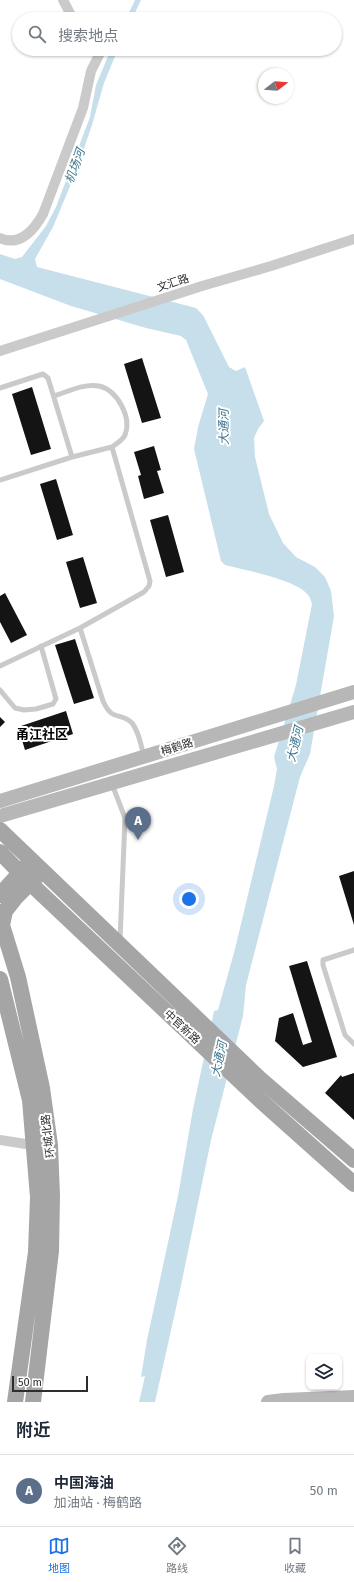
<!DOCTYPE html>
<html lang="zh">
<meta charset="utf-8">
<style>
body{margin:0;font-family:"Fira Sans","Noto Sans SC",sans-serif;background:#f6f6f7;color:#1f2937}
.controls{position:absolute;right:12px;bottom:12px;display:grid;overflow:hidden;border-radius:8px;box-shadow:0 1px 3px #0004}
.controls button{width:36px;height:36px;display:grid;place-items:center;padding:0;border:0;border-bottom:1px solid #e0e1e3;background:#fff;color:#1f2937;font:20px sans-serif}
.compass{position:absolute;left:258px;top:68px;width:36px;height:36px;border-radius:50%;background:#fff;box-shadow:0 1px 3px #0004;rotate:73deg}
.scale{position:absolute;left:12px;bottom:10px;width:76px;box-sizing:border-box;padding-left:4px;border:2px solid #2d2d2d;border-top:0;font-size:11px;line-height:14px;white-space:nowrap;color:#2d2d2d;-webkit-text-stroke:3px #fff;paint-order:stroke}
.you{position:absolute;left:189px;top:899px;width:14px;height:14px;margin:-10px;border:3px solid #fff;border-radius:50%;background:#1a73e8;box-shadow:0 0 0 6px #1a73e833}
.badge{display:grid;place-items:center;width:26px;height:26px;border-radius:50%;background:#1a73e8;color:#fff;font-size:13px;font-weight:700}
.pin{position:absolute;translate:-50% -33px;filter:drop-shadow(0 1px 2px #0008)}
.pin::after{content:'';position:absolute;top:21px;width:14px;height:12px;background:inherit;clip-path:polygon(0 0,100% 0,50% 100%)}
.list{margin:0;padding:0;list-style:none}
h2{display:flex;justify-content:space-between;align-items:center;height:52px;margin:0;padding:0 16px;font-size:17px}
h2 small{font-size:13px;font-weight:400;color:#747a83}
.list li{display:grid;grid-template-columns:26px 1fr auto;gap:12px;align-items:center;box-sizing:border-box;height:72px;padding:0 16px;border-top:1px solid #e0e1e3}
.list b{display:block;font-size:15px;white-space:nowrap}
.list p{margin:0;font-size:13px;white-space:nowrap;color:#747a83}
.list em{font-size:13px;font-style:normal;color:#747a83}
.icon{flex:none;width:22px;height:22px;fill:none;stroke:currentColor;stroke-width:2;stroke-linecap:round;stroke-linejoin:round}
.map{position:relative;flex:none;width:354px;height:1402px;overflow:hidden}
.search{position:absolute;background:#fff;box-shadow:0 1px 3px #0004;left:12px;right:12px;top:12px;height:44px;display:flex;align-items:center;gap:10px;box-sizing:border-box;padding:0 14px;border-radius:22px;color:#747a83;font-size:15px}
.sheet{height:124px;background:#fff}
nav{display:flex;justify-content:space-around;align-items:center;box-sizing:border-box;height:56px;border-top:1px solid #e0e1e3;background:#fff;font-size:11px;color:#747a83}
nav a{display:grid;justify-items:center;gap:2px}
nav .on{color:#1a73e8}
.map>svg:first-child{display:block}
.water{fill:#c6dfeb}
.building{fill:#141414}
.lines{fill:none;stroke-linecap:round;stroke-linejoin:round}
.lane{stroke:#cacaca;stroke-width:5}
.street{stroke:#cacaca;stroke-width:10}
.secondary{stroke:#b7b7b7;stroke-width:14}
.primary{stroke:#a5a5a5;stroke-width:16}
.labels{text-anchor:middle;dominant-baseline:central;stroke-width:4;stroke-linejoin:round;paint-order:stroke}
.street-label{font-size:11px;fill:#2d2d2d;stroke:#fff}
.water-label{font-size:12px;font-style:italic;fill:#3b758f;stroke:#fff}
.quarter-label{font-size:13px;font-weight:bold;fill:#000;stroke:#fff}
</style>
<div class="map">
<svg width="354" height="1402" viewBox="0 0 354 1402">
<rect width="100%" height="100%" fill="#fff"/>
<path class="water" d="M135 0H141L132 19H126Z
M111 49H118L104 83 92 125 76 172 53 227 35 259 37 267 196 308 203 315 229 367 236 371 245 367 264 421 258 429 254 438 255 457 269 514 283 543 296 557 315 567 325 577 331 591 334 616 310 754 300 777 246 985 243 1016 211 1140 180 1290 155 1402H139L145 1376 141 1377 147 1340 178 1196 193 1109 214 1011 218 1010 235 949 274 786 277 769 274 757 296 685 312 604C311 601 310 597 308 595 298 580 244 570 225 565L221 561 194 449 198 427 208 394 186 340 181 336 146 328 71 306 0 279V254L15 259 22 257 46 226 56 207 90 117 96 85Z"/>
<path class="building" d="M142 358 161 418 142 423 124 364Z
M32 387 51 449 31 455 12 394Z
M154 446 161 470 157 471 164 493 144 499 138 476 141 475 134 452Z
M56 479 73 535 57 540 40 484Z
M168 515 184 572 166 577 150 520Z
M83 557 97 603 80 608 66 562Z
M5 593 27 635 11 643 0 622V596Z
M75 639 94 698 74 704 55 645Z
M66 711 73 734 25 750 18 727Z
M0 717 5 722 0 727Z
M354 871V925L339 876Z
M307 961 337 1057 303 1067 275 1041 279 1018 293 1013 303 1045 312 1042 289 966Z
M354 1073V1120L325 1093 341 1075 342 1077Z"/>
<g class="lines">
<path class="lane" d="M0 388 43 374 48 378 72 457
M0 480 72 457 112 447C116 444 123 440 125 435 132 417 117 390 99 386 84 383 67 392 54 396
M80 628 103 701C113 723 120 711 132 723 139 731 141 746 144 756
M0 666 80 628 144 592 149 586 150 581 112 447
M0 690 15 708 24 710 36 709 53 704 56 699 41 646
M112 784 125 818 120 940
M354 950 323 960V965L345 1035 354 1044"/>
<path class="street" d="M63 0 73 19
M0 238C20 247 34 230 43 214L83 108 91 71 102 49
M0 351 202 286 271 266 354 239
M0 1140 38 1146"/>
<path class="secondary" d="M0 801 354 692
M0 816 354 712
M268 1402 284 1400 354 1397"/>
<path class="primary" d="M0 830 259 1078 354 1160
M0 852 30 883 261 1101 354 1184
M0 895 28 864
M0 979 30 1100 38 1197 36 1252 15 1402
M33 1402 51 1251 52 1196 50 1145 42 1088 18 977 2 925 5 911 16 897 42 871"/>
</g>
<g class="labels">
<g class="street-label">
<text transform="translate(173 283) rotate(-18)">文汇路</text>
<text transform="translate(177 747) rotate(-17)">梅鹤路</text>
<text transform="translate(182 1027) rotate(43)">中官新路</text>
<text transform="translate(48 1136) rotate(-97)">环城北路</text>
</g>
<g class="water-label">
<text transform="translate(75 166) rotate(-70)">机场河</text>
<text transform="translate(224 427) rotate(-91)">大通河</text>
<text transform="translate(295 744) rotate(-76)">大通河</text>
<text transform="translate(219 1059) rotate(-78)">大通河</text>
</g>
<g class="quarter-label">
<text x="42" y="734">甬江社区</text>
</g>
</g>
</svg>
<div class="controls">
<button><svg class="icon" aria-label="layers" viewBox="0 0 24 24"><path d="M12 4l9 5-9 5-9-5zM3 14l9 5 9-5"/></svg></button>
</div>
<svg class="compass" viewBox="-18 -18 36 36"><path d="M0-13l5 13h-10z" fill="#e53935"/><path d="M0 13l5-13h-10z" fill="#747a83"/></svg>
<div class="scale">50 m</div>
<div class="you"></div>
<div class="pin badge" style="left:138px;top:840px;background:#5c6f8a">A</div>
<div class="search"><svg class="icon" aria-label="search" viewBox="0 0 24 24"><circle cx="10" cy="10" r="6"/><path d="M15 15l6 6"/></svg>搜索地点</div>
</div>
<section class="sheet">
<h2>附近<small></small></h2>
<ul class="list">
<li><span class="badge" style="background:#5c6f8a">A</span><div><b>中国海油</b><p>加油站 · 梅鹤路</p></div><em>50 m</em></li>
</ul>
</section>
<nav>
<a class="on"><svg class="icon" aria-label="map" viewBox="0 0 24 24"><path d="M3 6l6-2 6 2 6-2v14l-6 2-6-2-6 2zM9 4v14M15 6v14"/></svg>地图</a>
<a><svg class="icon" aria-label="directions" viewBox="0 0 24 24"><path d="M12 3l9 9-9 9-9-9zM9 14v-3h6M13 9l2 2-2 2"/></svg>路线</a>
<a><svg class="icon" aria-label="saved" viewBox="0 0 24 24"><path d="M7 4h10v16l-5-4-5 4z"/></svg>收藏</a>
</nav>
